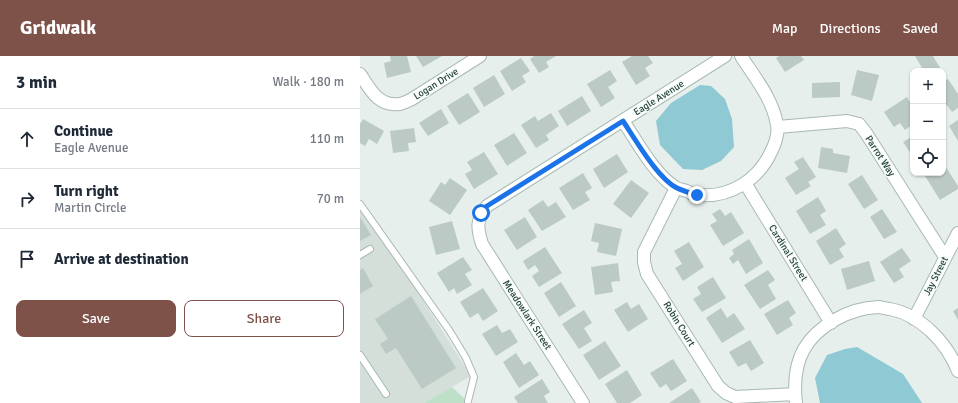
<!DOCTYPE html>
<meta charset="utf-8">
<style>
body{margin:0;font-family:Signika,sans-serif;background:#f2f2f3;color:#1f2937}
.controls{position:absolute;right:12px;top:12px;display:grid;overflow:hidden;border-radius:8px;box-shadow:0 1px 3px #0004}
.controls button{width:36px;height:36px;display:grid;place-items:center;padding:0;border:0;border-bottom:1px solid #e0e1e3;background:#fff;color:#1f2937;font:20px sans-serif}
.stop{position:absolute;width:12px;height:12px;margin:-9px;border:3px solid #1a73e8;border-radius:50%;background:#fff}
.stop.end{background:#1a73e8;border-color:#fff;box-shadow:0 1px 4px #0008}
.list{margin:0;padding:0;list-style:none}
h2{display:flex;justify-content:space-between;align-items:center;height:52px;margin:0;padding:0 16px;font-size:17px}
h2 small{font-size:13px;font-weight:400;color:#747a83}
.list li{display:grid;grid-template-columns:26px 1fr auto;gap:12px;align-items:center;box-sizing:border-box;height:60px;padding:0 16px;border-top:1px solid #e0e1e3}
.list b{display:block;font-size:15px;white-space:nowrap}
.list p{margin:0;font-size:13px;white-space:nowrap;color:#747a83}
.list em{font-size:13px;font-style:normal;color:#747a83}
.actions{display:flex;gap:8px;padding:12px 16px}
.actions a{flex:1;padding:9px 0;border:1px solid #7f5249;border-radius:8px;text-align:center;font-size:14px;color:#7f5249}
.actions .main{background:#7f5249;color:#fff}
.icon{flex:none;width:22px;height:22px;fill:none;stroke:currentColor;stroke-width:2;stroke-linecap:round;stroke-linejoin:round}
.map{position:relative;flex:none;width:598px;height:347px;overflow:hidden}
header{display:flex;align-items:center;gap:24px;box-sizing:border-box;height:56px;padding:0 20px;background:#7f5249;color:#fff}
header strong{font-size:19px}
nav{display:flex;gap:22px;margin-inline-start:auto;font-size:14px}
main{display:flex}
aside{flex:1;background:#fff}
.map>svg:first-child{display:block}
.built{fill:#d4dfda}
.green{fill:#bfe0c8}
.water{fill:#8ec9d4}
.building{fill:#bbcac4}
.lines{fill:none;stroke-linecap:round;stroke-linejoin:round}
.service-casing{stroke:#a8b8b2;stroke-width:8}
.minor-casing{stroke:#a8b8b2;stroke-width:14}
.service{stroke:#fff;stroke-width:6}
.minor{stroke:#fff;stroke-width:12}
.route{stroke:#1a73e8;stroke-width:5}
.labels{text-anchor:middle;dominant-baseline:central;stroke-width:3;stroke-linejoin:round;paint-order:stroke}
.street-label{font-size:10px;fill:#24423a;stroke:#f7fbf9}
</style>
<header>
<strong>Gridwalk</strong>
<nav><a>Map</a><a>Directions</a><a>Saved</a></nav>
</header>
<main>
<aside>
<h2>3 min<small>Walk · 180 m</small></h2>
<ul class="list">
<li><svg class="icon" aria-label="ahead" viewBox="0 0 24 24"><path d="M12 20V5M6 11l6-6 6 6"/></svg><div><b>Continue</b><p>Eagle Avenue</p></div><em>110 m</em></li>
<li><svg class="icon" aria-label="right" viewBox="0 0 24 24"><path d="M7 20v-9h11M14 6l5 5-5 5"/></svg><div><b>Turn right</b><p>Martin Circle</p></div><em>70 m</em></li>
<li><svg class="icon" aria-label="arrive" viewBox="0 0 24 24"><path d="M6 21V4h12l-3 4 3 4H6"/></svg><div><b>Arrive at destination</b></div></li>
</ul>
<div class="actions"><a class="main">Save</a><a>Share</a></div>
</aside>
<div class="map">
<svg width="598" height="347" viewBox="0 0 598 347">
<rect width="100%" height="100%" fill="#e6efeb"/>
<path class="built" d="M0 145 111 320 64 347H0Z"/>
<path class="green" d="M92 331 109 347H64Z"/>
<path class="water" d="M340 29 351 30 365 43 372 63 374 91 361 105 342 114 323 113 300 89 296 65 311 47Z
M497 291 543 318 562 347H460L455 322 467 299 485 293Z"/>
<path class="building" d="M30 0H47L51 16 27 22 24 7 31 5Z
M56 0H82L63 11Z
M174 0H196L186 6 189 11 179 17 170 3Z
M272 0H288L293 7 285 12 290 20 276 29 262 6Z
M419 0H441L444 4 425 16 416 2Z
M555 0H573L582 15H564Z
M161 2 170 15 162 20 166 26 152 35 140 15Z
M250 14 257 25 248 31 255 42 241 51 227 28Z
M497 14 519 19 512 45 491 39Z
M134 19 145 38 124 51 113 32Z
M588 23 598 38V52L592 56 587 49 583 51V26Z
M480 26V41L452 42V27Z
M108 37 120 56 99 69 87 50Z
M222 40 231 55 207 70 198 55Z
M547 41 553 51V68L545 74 540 67 534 71 524 56Z
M81 53 89 67 68 80 59 67Z
M191 57 199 70 186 79 189 84 176 92 161 69 175 60 178 65Z
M3 63 24 75 17 88 9 83 5 90 0 87V68Z
M598 64V85L589 70Z
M54 72 56 86 48 87 49 95 33 97 30 75Z
M154 77 167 97 147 110 134 89Z
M553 80V101L543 86Z
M461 91 473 93V97L490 100 487 117 458 112Z
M124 96 138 118 114 133 105 118 112 114 107 106Z
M257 98 268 116 244 132 233 113Z
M443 101 456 121 448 126 451 130 436 139 425 122 439 113 434 106Z
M584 108 598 130V133L580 144 565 120 571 117H583V109Z
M223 117 232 132 225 136 230 144 213 154 199 132Z
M502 119 518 144 504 153 488 128Z
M90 122 107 134 90 159 69 145 81 126 85 129Z
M271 124 289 137 271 162 253 148Z
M458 141 466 155 460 159 466 169 450 178 436 155Z
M183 144 188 151 196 146 206 161 182 175 168 154Z
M360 153 365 160 371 156 384 177 363 190 350 169 357 165 352 158Z
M522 153 537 176 524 183 510 161Z
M0 161 11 179 0 185Z
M165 161 177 181 157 194 144 174Z
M92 165 100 193 76 199 69 171Z
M235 167 262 173 256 200 237 196 239 187 231 185Z
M476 172 486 188 479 193 484 201 470 209 456 185Z
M389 183 403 207 386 218 378 204 373 208 369 202 374 198 372 194Z
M329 186 344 211 323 225 315 212 322 208 314 195Z
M185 191 202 217 179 231 172 220 179 215 175 209 168 214 163 205Z
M542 192 551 205 539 213 544 221 534 227 520 206Z
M103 201 112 214 105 218 112 229 97 238 94 232 89 236 77 217Z
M509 205 515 225 487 234 481 213Z
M258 207 260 225 251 226 253 236 235 239 231 211Z
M3 212 13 230 0 238V214Z
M408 214 415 224 408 229 416 243 400 253 384 229Z
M353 221 366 242 342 256 333 243 341 238 337 231Z
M201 226 216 250 199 261 184 237Z
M123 232 138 255 123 265 118 257 110 262 100 246Z
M51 240 96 312 62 333 36 292 26 298 20 288 28 283 15 263Z
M428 244 436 257 429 262 433 269 417 279 404 258Z
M267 246 271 253 279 248 288 263 268 276 254 254Z
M361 252 367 262 374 257 385 273 362 287 346 262Z
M598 252V264L593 255Z
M224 254 232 267 224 272 232 285 219 293 202 268Z
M137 269 142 277 150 273 158 286 136 300 122 278Z
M390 284 404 307 391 315 386 307 378 311 369 296Z
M245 285 261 310 239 324 223 299Z
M156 297 164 309 170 305 179 319 159 332 143 306Z
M313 303 327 325 311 335 306 328 300 332 290 317Z
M267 314 282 339 270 347H257L245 328Z
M182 323 190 336 184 340 188 347H158L154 341Z
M332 332 341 346 339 347H309Z"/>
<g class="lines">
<g class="service-casing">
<path id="service" d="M0 148 89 274 106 302 114 321 108 345
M0 199 10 193
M0 299 26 338"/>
</g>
<g class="minor-casing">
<path id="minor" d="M0 18C10 33 18 51 40 48 44 47 48 45 52 43L120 0
M263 65C277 85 294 118 315 131 318 133 323 134 327 135 330 137 334 139 338 139 370 142 398 124 411 96 415 88 419 78 417 69 413 43 395 22 381 0
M418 71 487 65 499 68 506 77 585 201
M385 127 471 267
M316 132 284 196V206L287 218 358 330 366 337 375 341 435 338
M554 263 598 177
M223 347 122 188C117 172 116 164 127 150L365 0
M436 347C434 329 435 309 444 293 458 269 490 252 518 251 522 251 526 253 530 253 561 259 587 287 598 315"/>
</g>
<use href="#service" class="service"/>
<use href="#minor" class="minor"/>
</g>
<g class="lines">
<path class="route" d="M121 157 127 150 263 65C275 83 298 123 317 132 323 135 331 137 337 139"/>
</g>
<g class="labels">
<g class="street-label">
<text transform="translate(76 28) rotate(-32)">Logan Drive</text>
<text transform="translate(299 42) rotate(-32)">Eagle Avenue</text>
<text transform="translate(520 100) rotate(57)">Parrot Way</text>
<text transform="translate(428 197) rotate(58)">Cardinal Street</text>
<text transform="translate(576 220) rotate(-63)">Jay Street</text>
<text transform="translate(167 259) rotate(57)">Meadowlark Street</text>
<text transform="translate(319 268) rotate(58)">Robin Court</text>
</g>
</g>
</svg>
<div class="controls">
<button>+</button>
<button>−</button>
<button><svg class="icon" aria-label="locate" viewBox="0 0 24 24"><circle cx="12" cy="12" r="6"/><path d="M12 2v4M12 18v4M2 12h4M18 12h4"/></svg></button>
</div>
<div class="stop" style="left:121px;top:157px"></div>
<div class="stop end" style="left:337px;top:139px"></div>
</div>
</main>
